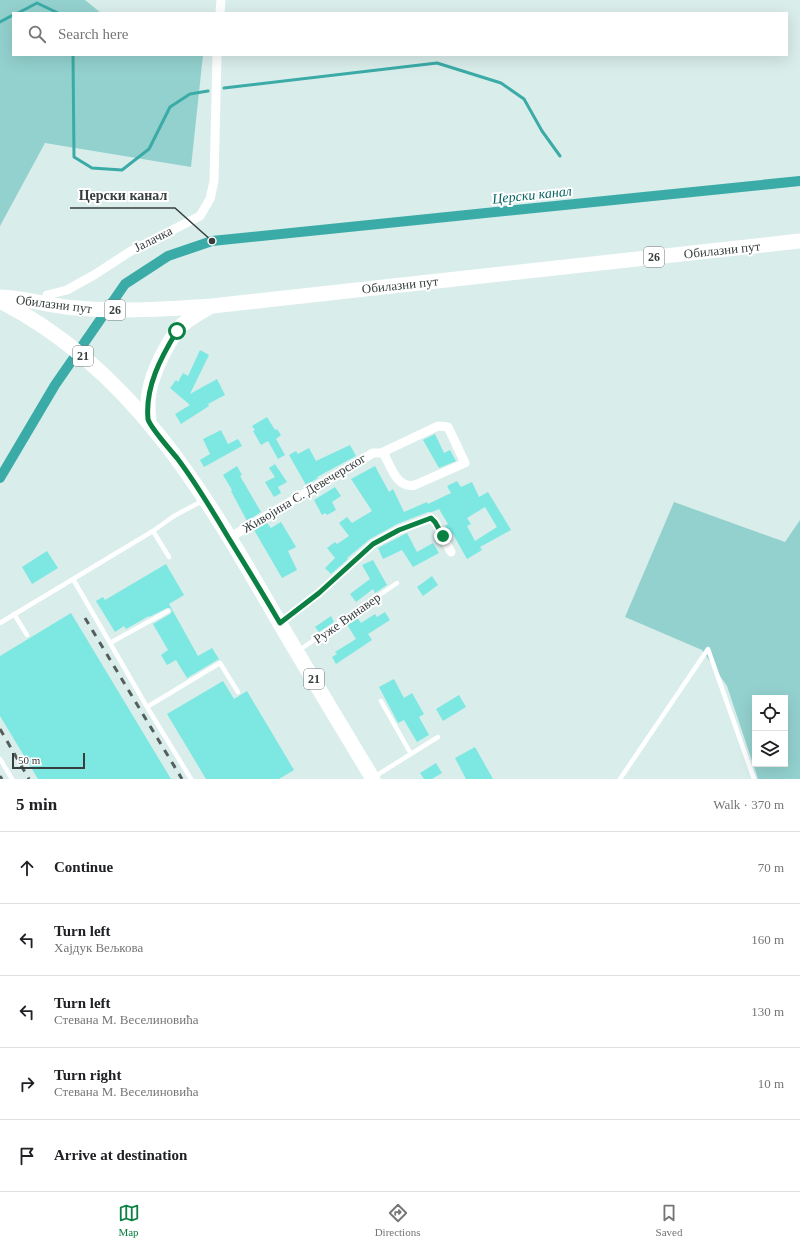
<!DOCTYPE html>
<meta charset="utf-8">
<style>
body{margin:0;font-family:Georgia,serif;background:#f6f6f6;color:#202124}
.controls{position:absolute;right:12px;bottom:12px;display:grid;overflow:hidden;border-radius:0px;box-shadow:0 4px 16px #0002}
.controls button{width:36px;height:36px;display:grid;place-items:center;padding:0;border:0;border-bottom:1px solid #e0e0e0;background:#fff;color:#202124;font:20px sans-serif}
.scale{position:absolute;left:12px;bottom:10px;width:73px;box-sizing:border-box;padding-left:4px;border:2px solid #373f3e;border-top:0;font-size:11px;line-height:14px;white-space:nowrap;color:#373f3e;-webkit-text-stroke:3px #fff;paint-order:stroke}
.stop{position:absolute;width:12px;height:12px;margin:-9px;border:3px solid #0b8043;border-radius:50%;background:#fff}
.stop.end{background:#0b8043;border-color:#fff;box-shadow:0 1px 4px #0008}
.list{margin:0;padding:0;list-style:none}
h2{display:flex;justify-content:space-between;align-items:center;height:52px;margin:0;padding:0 16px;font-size:17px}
h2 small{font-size:13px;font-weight:400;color:#757577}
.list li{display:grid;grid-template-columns:26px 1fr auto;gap:12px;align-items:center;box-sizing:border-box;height:72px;padding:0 16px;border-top:1px solid #e0e0e0}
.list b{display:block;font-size:15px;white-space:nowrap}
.list p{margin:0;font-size:13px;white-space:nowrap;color:#757577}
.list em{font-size:13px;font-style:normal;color:#757577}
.icon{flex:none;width:22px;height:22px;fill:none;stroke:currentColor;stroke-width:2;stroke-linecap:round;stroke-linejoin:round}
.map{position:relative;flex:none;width:800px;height:779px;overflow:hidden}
.search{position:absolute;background:#fff;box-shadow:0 4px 16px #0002;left:12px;right:12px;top:12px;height:44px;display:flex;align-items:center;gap:10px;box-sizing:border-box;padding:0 14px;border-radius:0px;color:#757577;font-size:15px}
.sheet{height:412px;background:#fff}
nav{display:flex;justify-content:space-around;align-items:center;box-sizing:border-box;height:56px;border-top:1px solid #e0e0e0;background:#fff;font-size:11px;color:#757577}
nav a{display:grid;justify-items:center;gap:2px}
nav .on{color:#0b8043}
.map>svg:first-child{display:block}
.green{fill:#93d1ce;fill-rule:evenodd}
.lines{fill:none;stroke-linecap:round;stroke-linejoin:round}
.stream{stroke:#3baba7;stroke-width:3}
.canal{stroke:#3baba7;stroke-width:10}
.building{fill:#7de7e2;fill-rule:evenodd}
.lane{stroke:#fff;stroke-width:4.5}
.street{stroke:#fff;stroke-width:9}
.primary{stroke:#fff;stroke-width:15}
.rail{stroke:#545f5d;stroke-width:3;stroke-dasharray:7 7;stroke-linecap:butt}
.route{stroke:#0b8043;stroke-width:5}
.labels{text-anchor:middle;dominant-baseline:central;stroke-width:4;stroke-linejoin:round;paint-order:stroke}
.shield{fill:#fff;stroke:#737978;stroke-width:1}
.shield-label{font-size:12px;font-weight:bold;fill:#373f3e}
.street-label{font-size:13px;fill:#373f3e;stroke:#fff}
.water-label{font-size:14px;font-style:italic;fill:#046562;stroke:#fff}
.leader{fill:none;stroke:#373f3e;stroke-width:1.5}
.callout-dot{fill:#373f3e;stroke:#fff;stroke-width:1.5}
.callout-label{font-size:14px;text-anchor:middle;font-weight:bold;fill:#373f3e;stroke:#fff;stroke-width:4;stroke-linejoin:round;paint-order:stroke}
</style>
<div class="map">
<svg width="800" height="779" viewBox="0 0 800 779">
<rect width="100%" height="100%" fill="#d9edeb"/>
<path class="green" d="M0 0H85L101 13H13V55H203L191 167 45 143 0 226Z
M674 502 785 542 800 520V779H758L727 686 702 650 625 617ZM755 698H785V764H755Z"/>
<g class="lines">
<path class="stream" d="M18 13 37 3 58 13
M0 22 13 15
M73 55 74 157 92 168 122 170 149 149 170 107 190 94 208 91
M224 88 437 63 501 83 524 99 542 131 560 156"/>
<path class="canal" d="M0 478 55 385 125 284 168 256 212 241 800 181"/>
</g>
<path class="building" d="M200 350 209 355 190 394 217 379 225 395 208 404 209 406 181 424 175 414 190 405 170 388 176 380 178 382 183 373 188 376Z
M267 417 275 430 277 429 281 435 276 439 285 455 278 459 268 441 261 445 253 431 255 430 252 426Z
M221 430 228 444 238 439 242 446 204 467 200 460 210 454 203 439Z
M435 434 444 453 450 450 456 461 439 468 423 440Z
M350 445 356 456 317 477 318 478 306 485 289 455 296 451 298 454 309 448 316 461Z
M275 464 287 482 278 487 281 493 274 497 265 482 275 477 269 468Z
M237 466 242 475 240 476 261 512 247 521 231 491 232 490 223 475Z
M375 466 389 492 393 489 404 512 427 502 428 504 451 493 447 486 457 481 461 487 472 482 479 497 488 492 511 530 480 547 482 550 467 559 453 534 451 536 445 526 448 524 439 509 432 512H428L397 524 370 539 347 558 348 559 331 574 325 568 335 558 327 548 335 542 337 544 349 536 339 523 347 517 352 523 372 511 351 479ZM485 507 497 527 475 541 467 526 471 524 467 518Z
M335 487 341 496 332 502 336 510 327 515 325 513 322 515 314 500Z
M281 522 296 547 288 551 297 570 282 578 254 530 267 523 271 528Z
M407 533 417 552 433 543 439 553 413 567 402 550 383 559 378 548Z
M47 551 58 568 32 584 22 567Z
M373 560 387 585 375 593 373 589 356 602 350 594 370 579 362 565Z
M166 564 184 595 169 604 198 656 212 648 219 659 187 678 176 660 167 665 161 655 168 650 153 624 170 614 172 611 170 608H167L149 617V616L126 629 124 626 115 632 96 601 103 597 105 600Z
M432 576 438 585 423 596 417 587Z
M385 612 390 620 368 634 372 640 336 664 332 657 337 654 335 652 356 639 346 623 356 616 361 623 375 614 377 617Z
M71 613 171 779H38L0 716V656Z
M331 616 334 622 319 632 315 627Z
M394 679 404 698 412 693 424 714 419 717 429 735 417 742 404 720 398 723 379 687Z
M223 681 234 699 247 691 294 770 279 779H206L167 714Z
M459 695 466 707 443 721 436 709Z
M475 747 493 779H466L455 758Z
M436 763 442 773 432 779H424L420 773Z"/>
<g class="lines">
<path class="lane" d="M153 531 169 557
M73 579 147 707 191 779
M14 614 27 635
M0 623 153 531 174 516 204 500
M110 643 168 611
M708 649 754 779
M298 651 397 583
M381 701 411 754
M147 707 220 663 238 692
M0 759 12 779
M374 777 438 737
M620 779 708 649"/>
<path class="street" d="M220 13 221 0
M47 295 67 290 94 275 131 251 200 216 210 199 214 181 217 55
M229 538 373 453H381L384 454C391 467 397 489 415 485L465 463 448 427 438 426 381 453
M280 623 319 593 373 544 399 530 431 518 435 522 451 552"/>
<path class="primary" d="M0 297C26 298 51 306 76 308 121 312 167 309 212 306L800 241
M0 301C134 369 207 497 279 622 310 675 342 727 373 779
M149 421C148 412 147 402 149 393 152 373 168 340 182 325 190 318 199 313 208 308"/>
<path class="rail" d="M85 618 182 779
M0 729 29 779
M0 776 2 779"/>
</g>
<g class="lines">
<path class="route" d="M177 331C161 357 145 387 148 419 149 425 171 451 177 458 196 483 212 510 228 537 246 566 263 594 280 623L319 593 373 544 399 530 431 518 435 522 443 536"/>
</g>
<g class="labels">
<g class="shield">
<rect x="644" y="247" width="20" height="20" rx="3"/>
<rect x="105" y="300" width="20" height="20" rx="3"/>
<rect x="73" y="346" width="20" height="20" rx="3"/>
<rect x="304" y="669" width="20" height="20" rx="3"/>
</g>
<g class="shield-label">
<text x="654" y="257">26</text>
<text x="115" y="310">26</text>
<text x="83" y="356">21</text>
<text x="314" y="679">21</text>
</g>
<g class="street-label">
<text transform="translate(153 239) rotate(-27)">Јалачка</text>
<text transform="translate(722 250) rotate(-6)">Обилазни пут</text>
<text transform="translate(400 285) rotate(-6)">Обилазни пут</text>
<text transform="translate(54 304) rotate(7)">Обилазни пут</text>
<text transform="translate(304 493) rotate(-31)">Живојина С. Девечерског</text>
<text transform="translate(347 618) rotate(-35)">Руже Винавер</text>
</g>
<g class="water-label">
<text transform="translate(532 195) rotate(-6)">Церски канал</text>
</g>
</g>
<path class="leader" d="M212 241L175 208H70"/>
<circle class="callout-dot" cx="212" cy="241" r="4"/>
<g class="callout-label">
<text x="123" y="200">Церски канал</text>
</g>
</svg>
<div class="controls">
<button><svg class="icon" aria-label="locate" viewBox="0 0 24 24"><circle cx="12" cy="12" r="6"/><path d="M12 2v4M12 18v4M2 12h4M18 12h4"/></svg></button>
<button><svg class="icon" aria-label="layers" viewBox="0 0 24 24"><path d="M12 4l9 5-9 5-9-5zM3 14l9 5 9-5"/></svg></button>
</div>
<div class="scale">50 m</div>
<div class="stop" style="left:177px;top:331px"></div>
<div class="stop end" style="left:443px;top:536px"></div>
<div class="search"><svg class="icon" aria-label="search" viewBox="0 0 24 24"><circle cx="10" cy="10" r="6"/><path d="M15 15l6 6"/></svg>Search here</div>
</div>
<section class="sheet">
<h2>5 min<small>Walk · 370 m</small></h2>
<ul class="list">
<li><svg class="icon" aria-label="ahead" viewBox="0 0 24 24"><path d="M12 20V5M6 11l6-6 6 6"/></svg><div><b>Continue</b></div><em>70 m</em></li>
<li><svg class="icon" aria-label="left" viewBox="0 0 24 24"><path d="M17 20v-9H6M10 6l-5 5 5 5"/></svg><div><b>Turn left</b><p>Хајдук Вељкова</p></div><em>160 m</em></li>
<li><svg class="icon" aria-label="left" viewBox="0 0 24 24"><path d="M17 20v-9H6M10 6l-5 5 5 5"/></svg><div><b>Turn left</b><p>Стевана М. Веселиновића</p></div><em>130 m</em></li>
<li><svg class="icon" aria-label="right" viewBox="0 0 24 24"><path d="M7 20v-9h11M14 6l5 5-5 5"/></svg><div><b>Turn right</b><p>Стевана М. Веселиновића</p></div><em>10 m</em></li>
<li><svg class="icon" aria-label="arrive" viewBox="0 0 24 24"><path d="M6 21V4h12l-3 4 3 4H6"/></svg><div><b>Arrive at destination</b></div></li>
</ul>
</section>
<nav>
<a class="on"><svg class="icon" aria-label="map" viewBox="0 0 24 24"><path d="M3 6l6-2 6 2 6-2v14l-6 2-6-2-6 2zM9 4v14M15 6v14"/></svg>Map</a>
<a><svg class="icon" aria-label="directions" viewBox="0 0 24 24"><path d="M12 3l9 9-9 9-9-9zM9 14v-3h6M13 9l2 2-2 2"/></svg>Directions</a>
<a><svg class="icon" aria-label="saved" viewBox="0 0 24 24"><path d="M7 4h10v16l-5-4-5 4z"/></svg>Saved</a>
</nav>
